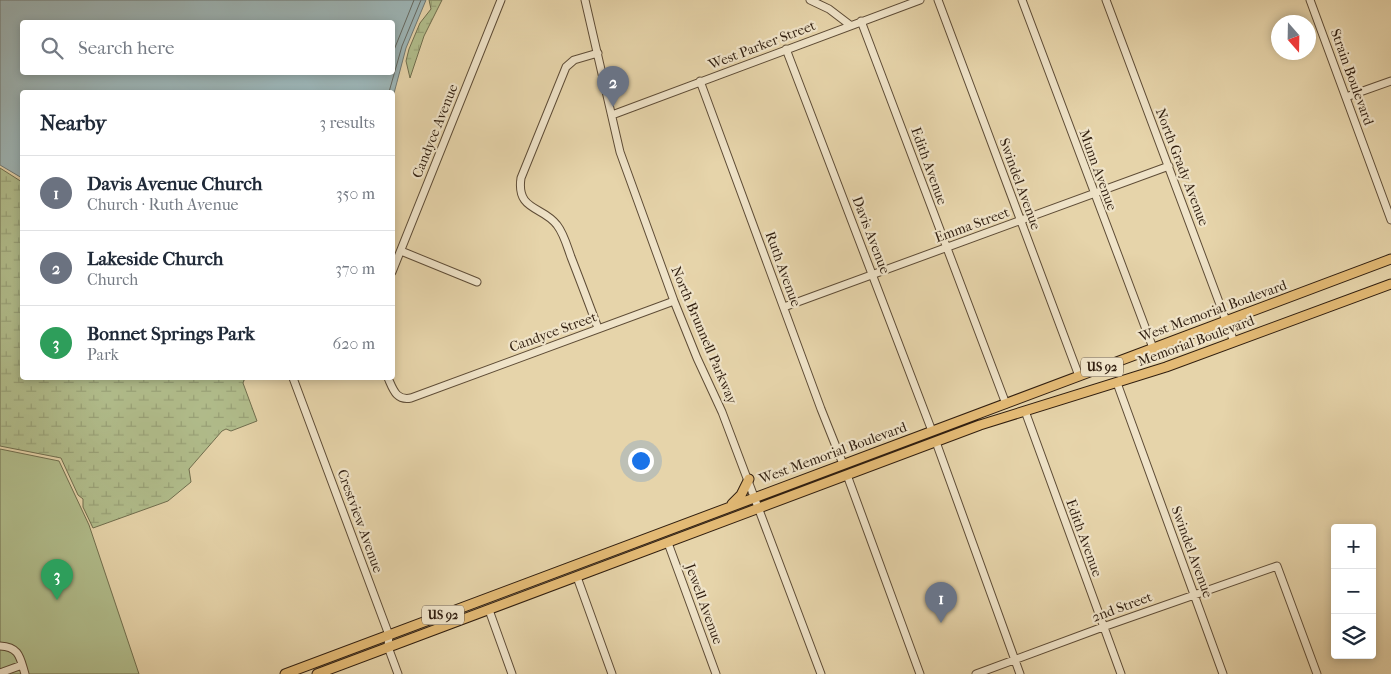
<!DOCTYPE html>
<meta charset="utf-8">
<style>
body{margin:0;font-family:"IM FELL French Canon",serif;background:#f6f6f7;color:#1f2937}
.controls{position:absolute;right:15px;bottom:15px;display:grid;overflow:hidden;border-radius:5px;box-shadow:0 2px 8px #0003}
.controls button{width:45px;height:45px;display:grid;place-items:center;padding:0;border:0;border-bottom:1px solid #e0e1e3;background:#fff;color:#1f2937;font:25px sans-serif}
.compass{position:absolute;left:1271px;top:15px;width:45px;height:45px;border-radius:50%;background:#fff;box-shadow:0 2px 8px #0003;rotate:160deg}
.you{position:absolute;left:640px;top:460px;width:18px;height:18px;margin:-12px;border:4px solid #fff;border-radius:50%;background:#1a73e8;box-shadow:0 0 0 8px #1a73e833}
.badge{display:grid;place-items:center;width:32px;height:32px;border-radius:50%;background:#8f2418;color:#fff;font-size:16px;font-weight:700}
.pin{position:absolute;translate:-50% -41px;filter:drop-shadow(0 1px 2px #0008)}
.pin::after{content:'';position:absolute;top:26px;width:18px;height:15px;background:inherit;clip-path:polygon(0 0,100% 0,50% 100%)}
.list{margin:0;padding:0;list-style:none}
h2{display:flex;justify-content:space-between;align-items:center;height:65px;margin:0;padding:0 20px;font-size:21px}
h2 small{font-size:16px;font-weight:400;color:#747a83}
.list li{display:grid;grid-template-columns:32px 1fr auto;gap:15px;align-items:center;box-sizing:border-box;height:75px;padding:0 20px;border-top:1px solid #e0e1e3}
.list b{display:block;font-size:19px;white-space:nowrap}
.list p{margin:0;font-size:16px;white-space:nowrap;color:#747a83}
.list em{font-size:16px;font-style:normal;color:#747a83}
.icon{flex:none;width:28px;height:28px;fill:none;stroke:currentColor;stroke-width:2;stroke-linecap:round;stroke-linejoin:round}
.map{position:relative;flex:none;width:1391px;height:674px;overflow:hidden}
.search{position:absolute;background:#fff;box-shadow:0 2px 8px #0003;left:20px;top:20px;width:375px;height:55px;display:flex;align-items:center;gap:12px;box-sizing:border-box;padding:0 18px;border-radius:5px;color:#747a83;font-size:19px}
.panel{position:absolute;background:#fff;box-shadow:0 2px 8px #0003;left:20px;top:90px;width:375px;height:290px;border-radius:5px}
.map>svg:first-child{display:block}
.green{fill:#b1bd8c;stroke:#706e4e}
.wetland{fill:url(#wetland-marsh);stroke:#706e4e}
.water{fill:#9db5b6;stroke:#717973;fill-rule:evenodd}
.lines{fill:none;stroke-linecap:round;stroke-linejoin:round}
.shore{stroke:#666a62;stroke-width:1}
.minor-casing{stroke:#5e4c36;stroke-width:9}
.major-casing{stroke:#301e0f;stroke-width:11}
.minor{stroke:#efe3c8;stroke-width:7}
.major{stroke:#e3ba75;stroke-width:9}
.labels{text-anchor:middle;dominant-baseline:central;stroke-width:4.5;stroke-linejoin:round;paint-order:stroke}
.shield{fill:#efe3c8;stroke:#695946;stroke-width:1}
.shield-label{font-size:12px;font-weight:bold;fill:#301e0f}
.street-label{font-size:14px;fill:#301e0f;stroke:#efe3c8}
</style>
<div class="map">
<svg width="1391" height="674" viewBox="0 0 1391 674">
<defs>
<pattern id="wetland-marsh" width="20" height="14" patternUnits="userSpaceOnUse" patternTransform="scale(1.25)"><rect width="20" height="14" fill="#b1bd8c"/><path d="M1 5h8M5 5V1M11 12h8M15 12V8" fill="none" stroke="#99a278"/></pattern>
</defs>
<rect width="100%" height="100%" fill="#e6d4aa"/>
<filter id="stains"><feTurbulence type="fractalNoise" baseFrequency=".004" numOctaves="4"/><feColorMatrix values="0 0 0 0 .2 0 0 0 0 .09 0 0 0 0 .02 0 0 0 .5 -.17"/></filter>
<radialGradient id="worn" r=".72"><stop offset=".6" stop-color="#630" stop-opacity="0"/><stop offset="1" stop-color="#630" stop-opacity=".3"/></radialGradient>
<path class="green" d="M0 449 59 461 89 525 139 674H0Z"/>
<path class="wetland" d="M429 0H442L424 36 410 78 406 61 409 49 420 23 431 9Z
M0 168 22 182V378H245L243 383 257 421 231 431 226 429 222 431 189 469 191 482 168 501 93 528 83 507V499L78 495 61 458 0 446Z"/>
<path class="water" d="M0 0H426L406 48 393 97 392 92H22V178L0 165ZM22 22H392V72H22Z"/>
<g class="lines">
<path class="shore" d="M392 55 414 0
M389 92 402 46 421 0"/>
<g class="minor-casing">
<path id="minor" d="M585 0 620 152 674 301 697 358 722 412 821 674
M810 0 829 9 850 25
M938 0 1079 376
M1022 0 1153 348
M1106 0 1234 342
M1310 0 1391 220
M861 21 1006 404
M786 49 932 431
M598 53 574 60 566 67 521 178C516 211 543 206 557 225 564 234 567 246 571 257 580 280 589 304 598 328
M700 81 821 409 843 464
M1346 97 1391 81
M612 115 920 0
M401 251 477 282
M392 272 501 0
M784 307 1169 166
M293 378 389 635 388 647 398 674
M388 378C393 389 396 401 411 398L674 301
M1117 383 1223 674
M1025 411 1121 674
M936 442 1020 674
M847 475 920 674
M668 543 716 674
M577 577 612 674
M489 610 512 674
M0 646C20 647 20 658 25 674
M0 673 22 665
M976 674 1103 627 1277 566 1317 674"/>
</g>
<g class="major-casing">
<path id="major" d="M732 504 741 495 749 479
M285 674 1391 259
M317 674 980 425 1166 367 1391 284"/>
</g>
<use href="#minor" class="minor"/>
<use href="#major" class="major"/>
</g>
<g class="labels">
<g class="shield">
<rect x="1081" y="357.5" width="42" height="19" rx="4"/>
<rect x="422" y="605.5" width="42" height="19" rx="4"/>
</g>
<g class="shield-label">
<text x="1102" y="367">US 92</text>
<text x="443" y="615">US 92</text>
</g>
<g class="street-label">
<text transform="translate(762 45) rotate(-21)">West Parker Street</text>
<text transform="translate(1352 77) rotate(70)">Strain Boulevard</text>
<text transform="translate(435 131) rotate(-68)">Candyce Avenue</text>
<text transform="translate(929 166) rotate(70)">Edith Avenue</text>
<text transform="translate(1182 167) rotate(69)">North Grady Avenue</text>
<text transform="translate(1098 170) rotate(70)">Munn Avenue</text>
<text transform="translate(1020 184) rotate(70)">Swindel Avenue</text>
<text transform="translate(972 225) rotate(-20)">Emma Street</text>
<text transform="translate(871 235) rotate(69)">Davis Avenue</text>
<text transform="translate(783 269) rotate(70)">Ruth Avenue</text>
<text transform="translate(1213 311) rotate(-20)">West Memorial Boulevard</text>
<text transform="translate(553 332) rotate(-20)">Candyce Street</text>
<text transform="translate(704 335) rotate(67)">North Brunnell Parkway</text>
<text transform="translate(1196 341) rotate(-20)">Memorial Boulevard</text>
<text transform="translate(833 453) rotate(-20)">West Memorial Boulevard</text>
<text transform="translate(360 521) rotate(70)">Crestview Avenue</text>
<text transform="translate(1084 538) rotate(70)">Edith Avenue</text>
<text transform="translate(1192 552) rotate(70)">Swindel Avenue</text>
<text transform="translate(704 604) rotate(70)">Jewell Avenue</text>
<text transform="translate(1122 607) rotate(-20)">2nd Street</text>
</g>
</g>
<rect width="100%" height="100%" filter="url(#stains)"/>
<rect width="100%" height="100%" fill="url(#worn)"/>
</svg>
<div class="controls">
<button>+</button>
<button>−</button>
<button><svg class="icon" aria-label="layers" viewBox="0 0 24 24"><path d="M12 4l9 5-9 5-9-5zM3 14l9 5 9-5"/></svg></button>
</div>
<svg class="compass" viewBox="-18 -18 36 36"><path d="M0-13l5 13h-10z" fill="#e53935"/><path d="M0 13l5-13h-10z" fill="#747a83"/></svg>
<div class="you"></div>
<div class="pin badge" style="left:941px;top:623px;background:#6b7280">1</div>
<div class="pin badge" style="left:613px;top:107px;background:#6b7280">2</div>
<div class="pin badge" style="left:57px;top:600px;background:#2e9e5b">3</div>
<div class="search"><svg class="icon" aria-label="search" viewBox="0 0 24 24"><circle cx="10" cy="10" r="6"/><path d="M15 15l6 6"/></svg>Search here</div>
<section class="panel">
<h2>Nearby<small>3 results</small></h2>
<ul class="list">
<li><span class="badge" style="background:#6b7280">1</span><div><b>Davis Avenue Church</b><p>Church · Ruth Avenue</p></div><em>350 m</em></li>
<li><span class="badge" style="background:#6b7280">2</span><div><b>Lakeside Church</b><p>Church</p></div><em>370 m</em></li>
<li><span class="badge" style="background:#2e9e5b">3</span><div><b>Bonnet Springs Park</b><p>Park</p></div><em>620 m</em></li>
</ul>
</section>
</div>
